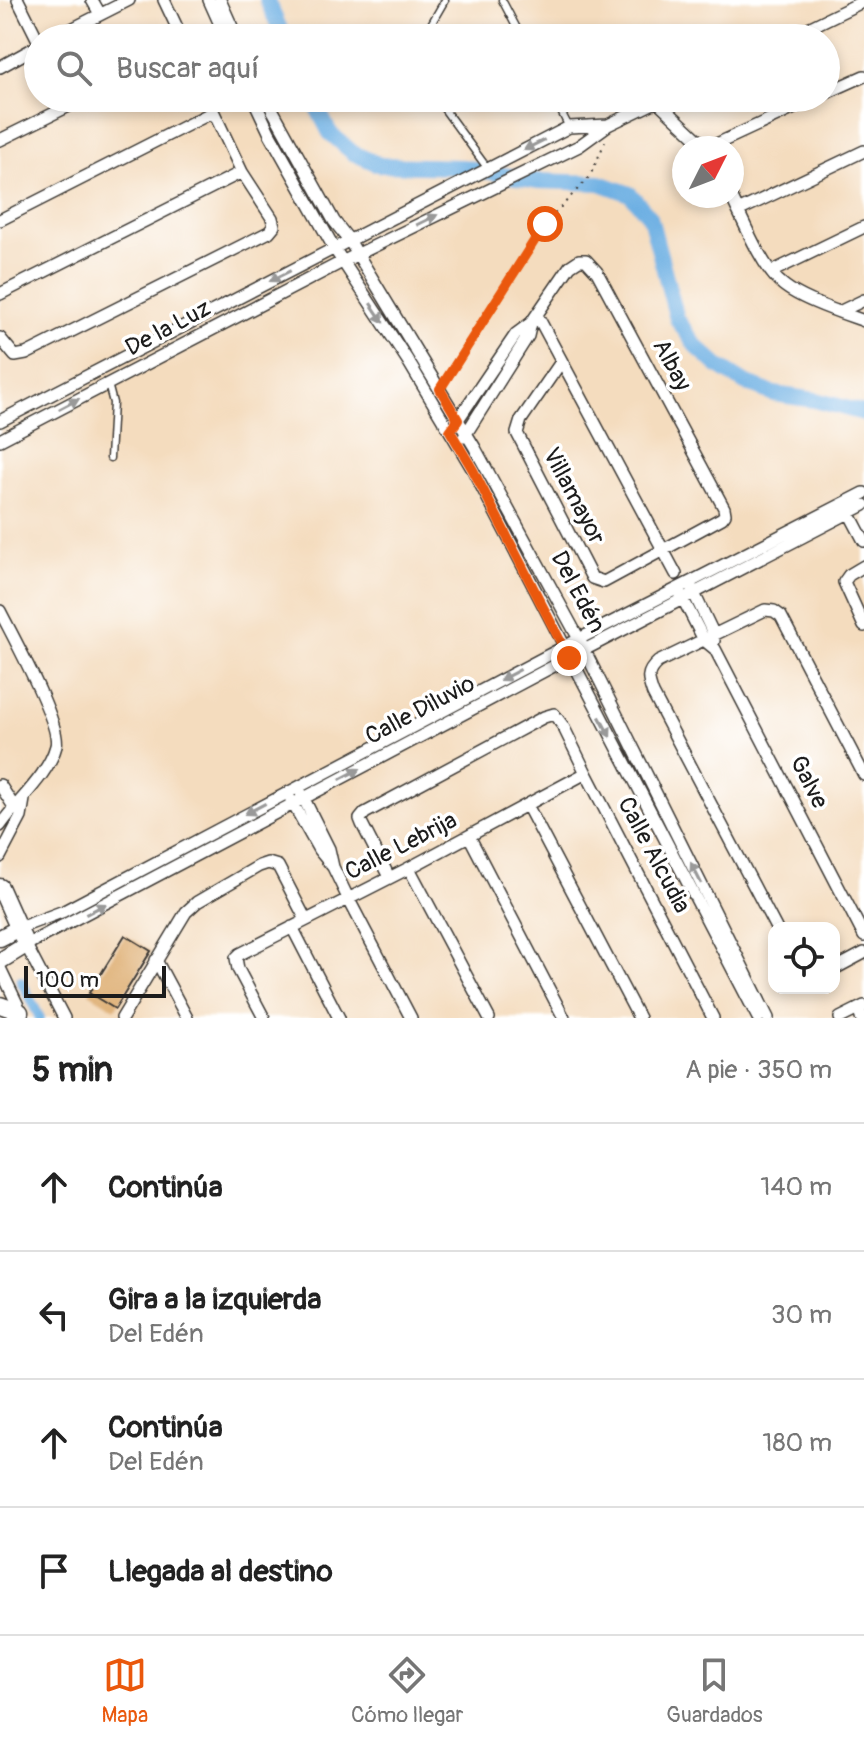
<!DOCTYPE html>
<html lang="es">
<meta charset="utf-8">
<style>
body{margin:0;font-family:Pangolin,sans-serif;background:#f6f6f6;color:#222}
.controls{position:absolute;right:24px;bottom:24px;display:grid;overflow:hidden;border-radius:16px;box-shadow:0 4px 12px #0003}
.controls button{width:72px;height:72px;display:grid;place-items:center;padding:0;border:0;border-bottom:2px solid #e0e0e0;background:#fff;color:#222;font:40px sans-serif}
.compass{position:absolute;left:672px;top:136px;width:72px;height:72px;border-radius:50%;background:#fff;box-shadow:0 4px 12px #0003;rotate:48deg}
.scale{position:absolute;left:24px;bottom:20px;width:142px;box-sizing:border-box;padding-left:8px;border:4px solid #1c1c1c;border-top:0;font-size:22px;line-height:28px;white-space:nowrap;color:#1c1c1c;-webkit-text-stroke:6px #fff;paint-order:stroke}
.stop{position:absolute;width:24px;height:24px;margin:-18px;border:6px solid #ea580c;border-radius:50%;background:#fff}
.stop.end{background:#ea580c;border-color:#fff;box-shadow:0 2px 8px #0008}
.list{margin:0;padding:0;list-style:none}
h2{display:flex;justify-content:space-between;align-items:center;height:104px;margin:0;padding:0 32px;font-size:34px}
h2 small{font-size:26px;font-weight:400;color:#767676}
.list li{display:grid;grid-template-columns:52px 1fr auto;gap:24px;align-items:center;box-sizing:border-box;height:128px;padding:0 32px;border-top:2px solid #e0e0e0}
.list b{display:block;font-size:30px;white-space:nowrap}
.list p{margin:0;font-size:26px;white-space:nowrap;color:#767676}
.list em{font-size:26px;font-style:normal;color:#767676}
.icon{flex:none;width:44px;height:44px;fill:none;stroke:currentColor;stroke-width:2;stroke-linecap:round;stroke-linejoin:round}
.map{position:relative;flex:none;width:864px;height:1018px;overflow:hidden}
.search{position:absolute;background:#fff;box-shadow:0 4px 12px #0003;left:24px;right:24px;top:24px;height:88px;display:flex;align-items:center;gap:20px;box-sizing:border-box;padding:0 28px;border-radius:44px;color:#767676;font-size:30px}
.sheet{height:616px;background:#fff}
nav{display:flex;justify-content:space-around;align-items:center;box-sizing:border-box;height:112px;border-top:2px solid #e0e0e0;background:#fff;font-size:22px;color:#767676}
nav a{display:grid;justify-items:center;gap:4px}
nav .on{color:#ea580c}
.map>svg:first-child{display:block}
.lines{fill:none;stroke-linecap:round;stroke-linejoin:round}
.canal{stroke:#6eb0e3;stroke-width:10}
.river{stroke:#6eb0e3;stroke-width:16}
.building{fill:#dfb177}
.lane-casing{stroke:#3c3934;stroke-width:9}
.street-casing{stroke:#3c3934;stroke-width:14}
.secondary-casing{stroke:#3c3934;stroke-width:19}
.path{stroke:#3c3934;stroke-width:2;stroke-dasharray:2 6;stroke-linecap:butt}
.lane{stroke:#fff;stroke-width:6}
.street{stroke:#fff;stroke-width:11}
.secondary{stroke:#fff;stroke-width:16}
.oneway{fill:#999}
.route{stroke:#ea580c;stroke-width:10}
.labels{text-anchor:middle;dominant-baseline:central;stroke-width:7;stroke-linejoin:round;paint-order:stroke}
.street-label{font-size:24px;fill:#1c1c1c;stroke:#fff}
</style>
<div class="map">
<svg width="864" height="1018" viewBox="0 0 864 1018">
<rect width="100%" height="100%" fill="#fff"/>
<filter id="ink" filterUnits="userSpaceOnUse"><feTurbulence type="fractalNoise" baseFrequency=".0125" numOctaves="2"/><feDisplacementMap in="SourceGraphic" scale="16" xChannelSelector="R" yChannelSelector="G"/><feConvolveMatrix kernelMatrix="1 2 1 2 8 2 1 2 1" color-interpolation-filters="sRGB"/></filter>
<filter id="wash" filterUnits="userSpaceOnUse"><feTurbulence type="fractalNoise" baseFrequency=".006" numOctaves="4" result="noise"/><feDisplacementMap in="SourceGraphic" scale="32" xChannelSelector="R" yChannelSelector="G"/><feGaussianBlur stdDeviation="1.8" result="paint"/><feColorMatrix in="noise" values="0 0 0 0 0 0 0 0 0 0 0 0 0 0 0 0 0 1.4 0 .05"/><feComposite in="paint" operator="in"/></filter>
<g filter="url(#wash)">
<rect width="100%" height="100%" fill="#f4dcbe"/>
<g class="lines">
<path class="canal" d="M21 981 40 1018"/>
<path class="river" d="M267 0 284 38
M312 98 330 133 353 153 380 165 463 167 537 181 600 183 630 194 650 217 677 319 695 345 718 366 745 383 774 394 815 400 864 413"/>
</g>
<g id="blocks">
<path class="building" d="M125 935 151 951 115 1009 89 993Z"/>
</g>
</g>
<g filter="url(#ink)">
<use href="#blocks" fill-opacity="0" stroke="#3c3934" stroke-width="2"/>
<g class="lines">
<g class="lane-casing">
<path id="lane" d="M502 0 522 38
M428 38 430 26 445 0
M436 98 488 169
M554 98 569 127
M108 384 113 403 110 458"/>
</g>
<g class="street-casing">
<path id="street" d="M18 0 38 40
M92 0 100 14
M164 0 182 38
M209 0 226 38
M220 0 237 38
M54 38 129 0
M788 38 864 1
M0 67 38 46
M826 93 864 76
M253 98 270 134 334 248 408 361 473 470 758 1018
M266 98 334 221 349 240 475 448 579 639 768 1018
M657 101 707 148
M0 140 85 98
M708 148 816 98
M731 196C742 218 762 267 780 282 796 298 842 313 864 321
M738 211 864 151
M0 220 213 112
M771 272 864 227
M0 294 242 172
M839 312 864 300
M537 315 676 574
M0 338 15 356 26 354 269 232 274 226 272 218 242 172 207 98
M0 421 569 127 607 125
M455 424 516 334 531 323
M464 437 528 336 531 323 570 266 579 260H586L597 272 724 508 725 514 722 518 604 582 592 578 517 433 521 420 561 362
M0 440 342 262 579 146 608 125 664 98
M846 507 864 541
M864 566 849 575 844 582 864 626
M691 587 714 635V641
M681 595 704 640 715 649 864 936
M0 611C12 635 62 725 56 746 48 776 17 801 0 826
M0 785 16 810
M301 793 329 849 333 867 348 898 411 1018
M291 800 319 850 333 867
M527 805 639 1018
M469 836 564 1018
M0 857 21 817 24 799
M409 868 489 1018
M389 877 362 824 360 819 365 813 544 717 554 714 563 726 586 773 713 1018
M292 927 339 1018
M19 928 64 911 579 639 864 493
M776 928 653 694C648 680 645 673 658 662L765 610 774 611 781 616 864 775
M156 960 187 1018
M0 968 22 1014
M834 969 864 953
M64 1018 26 945 584 650 864 505
M122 1018 186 912 197 902 259 866 268 863 278 866 306 920
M264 1018 238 969 236 958 240 954 409 868 586 773
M840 1018 864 1006
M861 1018 864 1017"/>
</g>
<g class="secondary-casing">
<path id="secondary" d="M0 887 26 945 0 961
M0 938 19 928
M0 1005 20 1012"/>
</g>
<path class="path" d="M445 381 545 224 590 176 605 142"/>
<use href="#lane" class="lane"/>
<use href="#street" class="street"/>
<use href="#secondary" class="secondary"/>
</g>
<defs><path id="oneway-solid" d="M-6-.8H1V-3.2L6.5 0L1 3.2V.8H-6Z" transform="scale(2)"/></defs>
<g class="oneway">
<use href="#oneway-solid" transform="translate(534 145) rotate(153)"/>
<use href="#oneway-solid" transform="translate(427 220) rotate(-26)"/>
<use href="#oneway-solid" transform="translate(280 276) rotate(153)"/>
<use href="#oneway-solid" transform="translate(377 313) rotate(56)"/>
<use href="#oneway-solid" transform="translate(69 404) rotate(-28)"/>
<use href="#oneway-solid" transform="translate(510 675) rotate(152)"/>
<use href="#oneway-solid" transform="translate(605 727) rotate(62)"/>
<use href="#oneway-solid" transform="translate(350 774) rotate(-28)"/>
<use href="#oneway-solid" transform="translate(255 809) rotate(152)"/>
<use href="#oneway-solid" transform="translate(696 873) rotate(-117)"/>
<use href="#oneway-solid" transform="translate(96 909) rotate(-28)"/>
</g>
</g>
<g class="lines" filter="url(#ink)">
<path class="route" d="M545 224 440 389 458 420 450 431 473 470 569 658"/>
</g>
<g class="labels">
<g class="street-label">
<text transform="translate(168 328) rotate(-28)">De la Luz</text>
<text transform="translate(672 365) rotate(62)">Albay</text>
<text transform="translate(574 496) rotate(62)">Villamayor</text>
<text transform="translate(578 592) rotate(62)">Del Edén</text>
<text transform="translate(420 710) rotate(-28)">Calle Diluvio</text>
<text transform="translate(809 782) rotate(63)">Galve</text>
<text transform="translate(401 846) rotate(-27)">Calle Lebrija</text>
<text transform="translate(654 855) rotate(62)">Calle Alcudia</text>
</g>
</g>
</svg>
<div class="controls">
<button><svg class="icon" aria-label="locate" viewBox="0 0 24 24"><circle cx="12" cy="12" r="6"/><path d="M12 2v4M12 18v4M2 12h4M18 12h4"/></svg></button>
</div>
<svg class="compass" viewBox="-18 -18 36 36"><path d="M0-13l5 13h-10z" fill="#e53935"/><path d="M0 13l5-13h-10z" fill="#767676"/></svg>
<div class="scale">100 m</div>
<div class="stop" style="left:545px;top:224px"></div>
<div class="stop end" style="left:569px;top:658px"></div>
<div class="search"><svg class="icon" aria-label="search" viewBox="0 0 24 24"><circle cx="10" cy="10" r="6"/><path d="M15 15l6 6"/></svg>Buscar aquí</div>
</div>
<section class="sheet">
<h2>5 min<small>A pie · 350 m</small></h2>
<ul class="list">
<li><svg class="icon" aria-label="ahead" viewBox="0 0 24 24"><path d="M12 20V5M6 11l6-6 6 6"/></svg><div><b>Continúa</b></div><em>140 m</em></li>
<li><svg class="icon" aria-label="left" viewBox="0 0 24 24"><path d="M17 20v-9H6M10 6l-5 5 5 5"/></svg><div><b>Gira a la izquierda</b><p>Del Edén</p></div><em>30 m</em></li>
<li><svg class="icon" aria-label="ahead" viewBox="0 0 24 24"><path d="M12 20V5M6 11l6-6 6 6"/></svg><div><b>Continúa</b><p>Del Edén</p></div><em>180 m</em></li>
<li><svg class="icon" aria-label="arrive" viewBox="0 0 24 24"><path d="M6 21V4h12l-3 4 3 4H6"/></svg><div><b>Llegada al destino</b></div></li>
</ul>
</section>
<nav>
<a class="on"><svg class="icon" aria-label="map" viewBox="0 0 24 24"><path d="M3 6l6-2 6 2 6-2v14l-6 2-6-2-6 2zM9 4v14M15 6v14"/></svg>Mapa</a>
<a><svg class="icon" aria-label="directions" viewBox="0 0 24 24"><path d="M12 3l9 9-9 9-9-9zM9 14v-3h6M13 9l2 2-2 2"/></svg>Cómo llegar</a>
<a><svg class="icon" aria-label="saved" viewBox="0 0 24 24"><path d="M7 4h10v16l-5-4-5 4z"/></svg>Guardados</a>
</nav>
